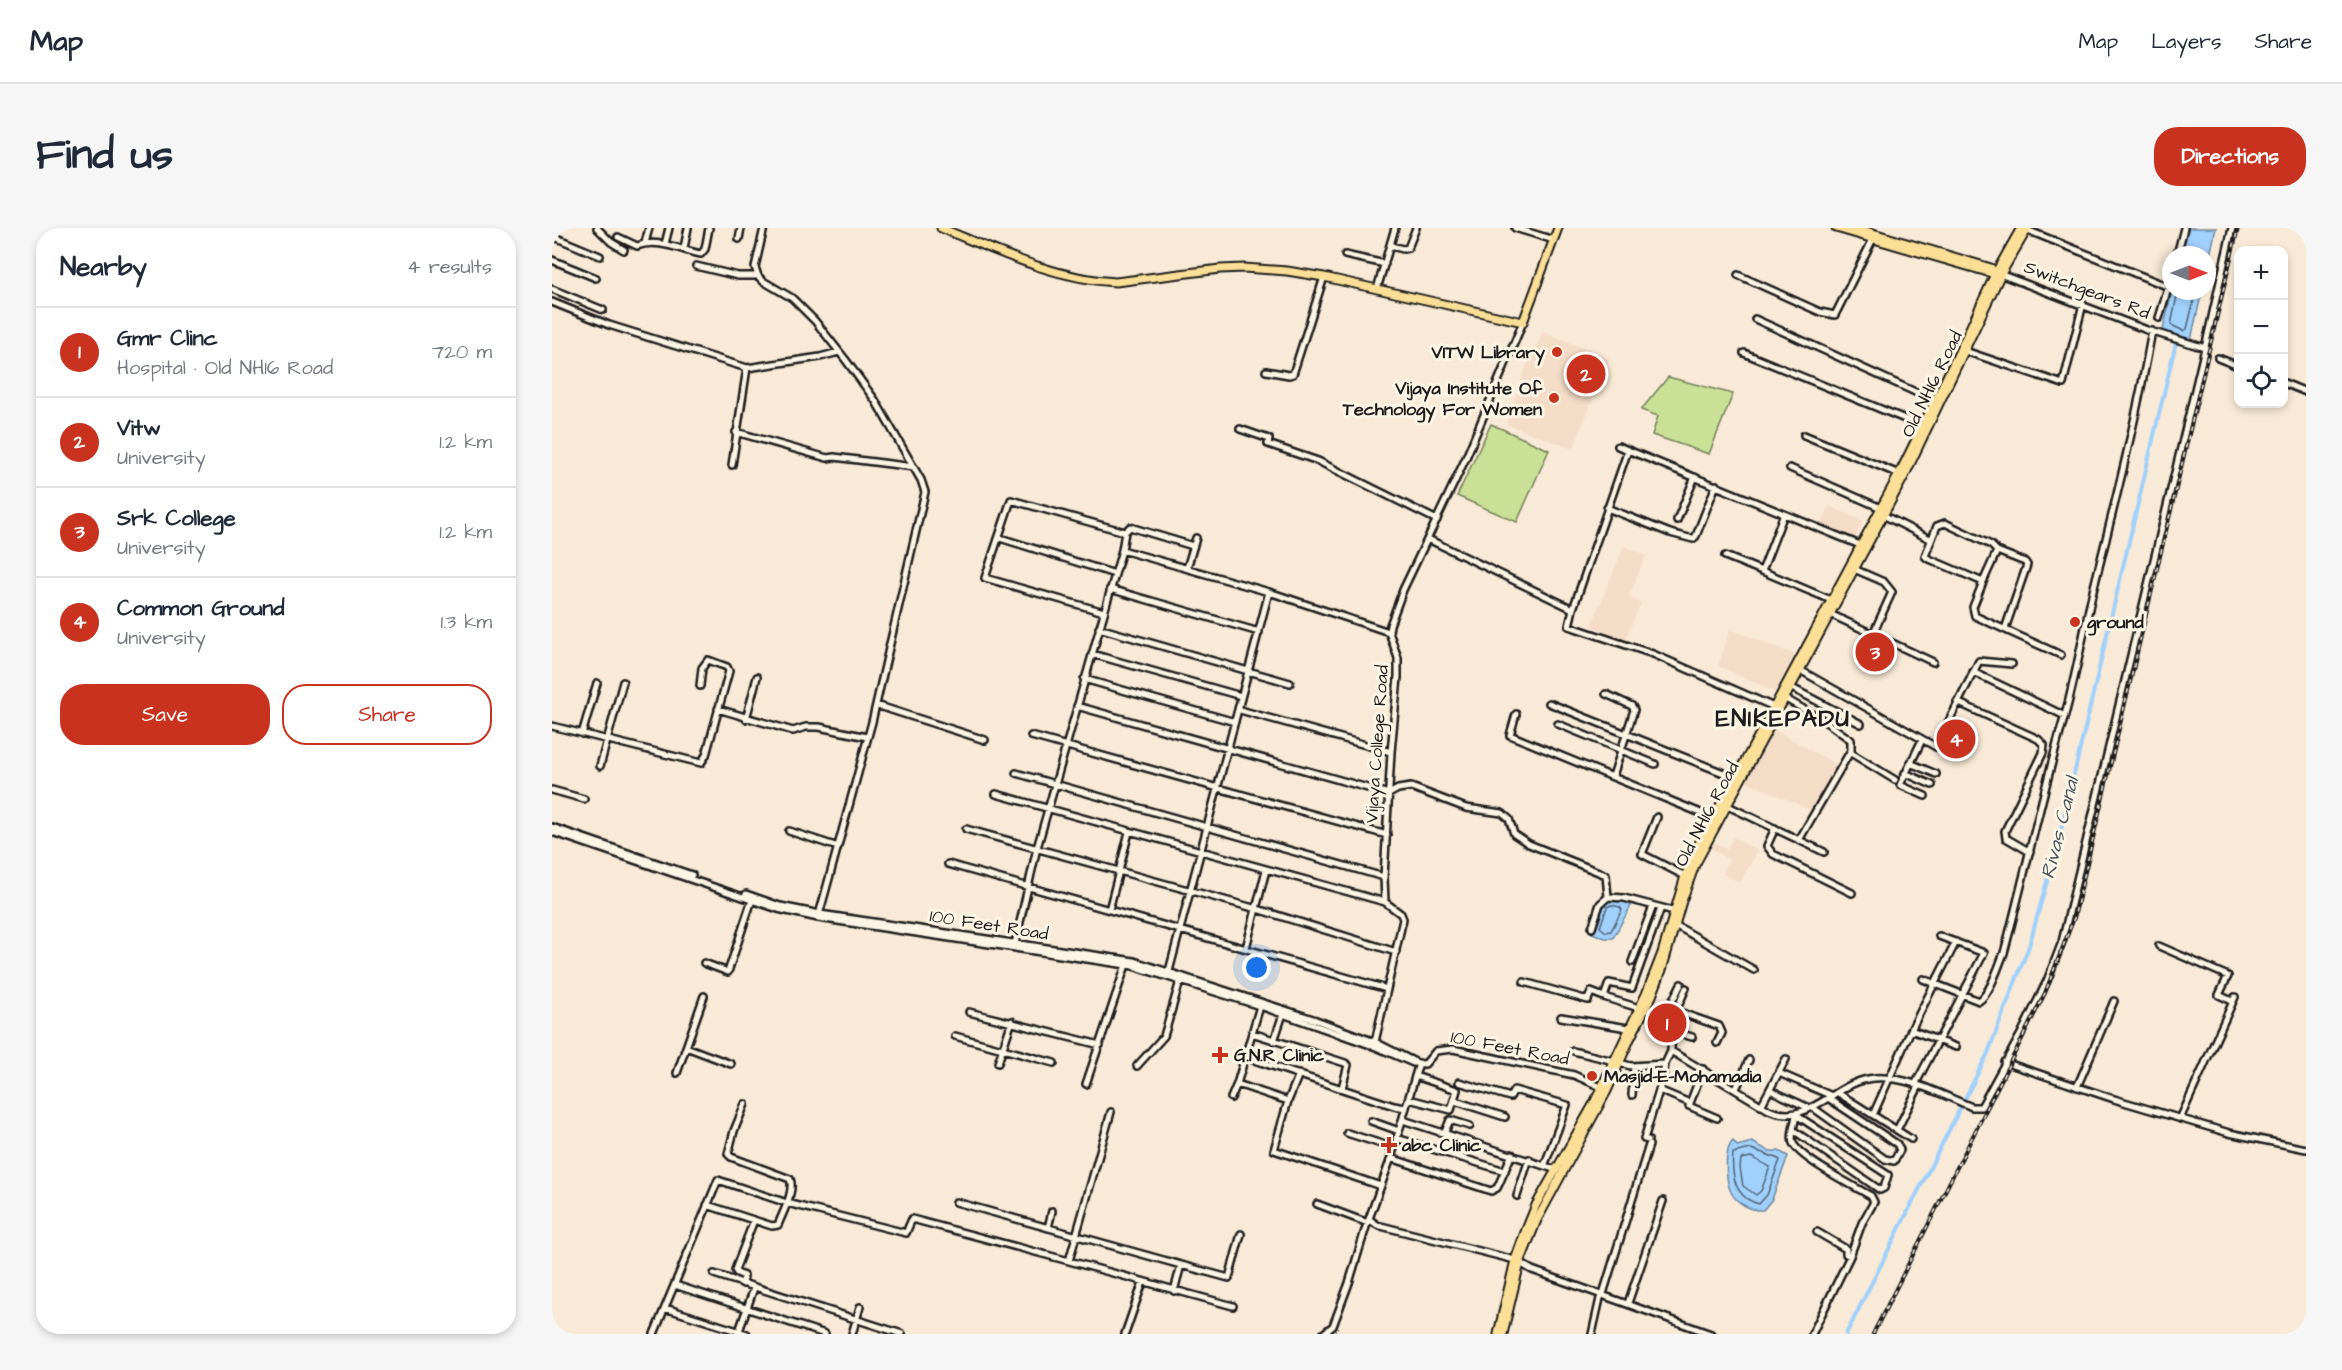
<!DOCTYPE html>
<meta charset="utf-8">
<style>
body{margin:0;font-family:"Architects Daughter",sans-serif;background:#f6f6f7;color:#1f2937}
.controls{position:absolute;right:18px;top:18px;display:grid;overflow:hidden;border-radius:12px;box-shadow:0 3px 9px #0003}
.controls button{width:54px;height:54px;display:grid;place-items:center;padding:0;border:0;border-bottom:2px solid #e0e1e3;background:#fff;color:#1f2937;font:30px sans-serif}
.compass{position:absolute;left:1610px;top:18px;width:54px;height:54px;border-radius:50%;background:#fff;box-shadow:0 3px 9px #0003;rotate:90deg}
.you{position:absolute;left:705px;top:740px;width:21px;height:21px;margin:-15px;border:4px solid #fff;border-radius:50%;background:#1a73e8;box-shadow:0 0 0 9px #1a73e833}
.badge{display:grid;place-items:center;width:39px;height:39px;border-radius:50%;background:#c8321e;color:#fff;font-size:20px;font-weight:700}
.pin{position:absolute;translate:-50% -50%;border:3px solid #fff;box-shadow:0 2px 6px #0006}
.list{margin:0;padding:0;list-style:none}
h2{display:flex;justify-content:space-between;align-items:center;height:78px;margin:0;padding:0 24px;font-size:26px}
h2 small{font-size:20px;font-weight:400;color:#747a83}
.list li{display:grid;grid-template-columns:39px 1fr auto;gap:18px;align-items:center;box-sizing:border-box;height:90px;padding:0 24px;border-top:2px solid #e0e1e3}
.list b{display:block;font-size:22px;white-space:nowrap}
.list p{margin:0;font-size:20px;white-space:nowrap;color:#747a83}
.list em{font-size:20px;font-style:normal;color:#747a83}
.actions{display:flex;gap:12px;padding:18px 24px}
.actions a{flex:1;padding:14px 0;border:2px solid #c8321e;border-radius:24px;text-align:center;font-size:21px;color:#c8321e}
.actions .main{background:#c8321e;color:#fff}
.icon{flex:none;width:33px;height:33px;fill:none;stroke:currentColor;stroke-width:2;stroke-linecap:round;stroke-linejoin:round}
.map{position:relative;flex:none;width:1754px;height:1106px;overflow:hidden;border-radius:24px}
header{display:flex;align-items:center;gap:36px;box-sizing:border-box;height:84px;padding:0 30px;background:#fff;border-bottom:2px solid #e0e1e3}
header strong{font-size:28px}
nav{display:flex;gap:33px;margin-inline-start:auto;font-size:21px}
.intro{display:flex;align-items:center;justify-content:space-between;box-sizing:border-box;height:144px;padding:0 36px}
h1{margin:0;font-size:42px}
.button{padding:15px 27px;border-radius:24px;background:#c8321e;color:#fff;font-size:21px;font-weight:700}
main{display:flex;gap:36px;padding:0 36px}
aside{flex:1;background:#fff;border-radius:24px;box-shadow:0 3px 9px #0003}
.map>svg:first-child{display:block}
.built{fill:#f5dcc6}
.green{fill:#c9e096;stroke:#727e59;stroke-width:1.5}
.water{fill:#a0d0fc;stroke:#6b88a2;stroke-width:1.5}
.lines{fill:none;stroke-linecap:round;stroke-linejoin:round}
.shore{stroke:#516476;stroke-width:1.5}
.canal{stroke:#a0d0fc;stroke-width:4}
.minor-casing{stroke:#1c1c1c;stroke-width:10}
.major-casing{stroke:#1c1c1c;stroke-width:11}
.minor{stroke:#fcf5e5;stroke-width:5}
.major{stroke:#fbdf96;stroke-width:7}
.rail-casing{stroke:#1c1c1c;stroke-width:4}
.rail{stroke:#fcf5e5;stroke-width:1.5;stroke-dasharray:4.5;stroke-linecap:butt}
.poi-dot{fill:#c8321e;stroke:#fcf5e5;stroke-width:2}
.labels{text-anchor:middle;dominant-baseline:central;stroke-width:6;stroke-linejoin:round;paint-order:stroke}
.street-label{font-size:18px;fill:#1c1c1c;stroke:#fcf5e5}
.poi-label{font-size:18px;font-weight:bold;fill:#1c1c1c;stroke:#fcf5e5;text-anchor:start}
.water-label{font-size:20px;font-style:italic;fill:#44525f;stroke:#fcf5e5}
.district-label{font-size:24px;font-weight:bold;letter-spacing:1.5px;fill:#1c1c1c;stroke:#fcf5e5}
</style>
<header>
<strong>Map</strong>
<nav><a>Map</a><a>Layers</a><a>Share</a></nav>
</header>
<div class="intro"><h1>Find us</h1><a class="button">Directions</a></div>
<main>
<aside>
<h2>Nearby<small>4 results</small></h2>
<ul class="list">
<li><span class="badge">1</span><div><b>Gmr Clinc</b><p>Hospital · Old NH16 Road</p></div><em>720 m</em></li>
<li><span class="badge">2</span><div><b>Vitw</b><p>University</p></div><em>1.2 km</em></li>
<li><span class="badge">3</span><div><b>Srk College</b><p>University</p></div><em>1.2 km</em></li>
<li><span class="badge">4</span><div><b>Common Ground</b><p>University</p></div><em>1.3 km</em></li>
</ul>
<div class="actions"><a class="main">Save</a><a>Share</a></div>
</aside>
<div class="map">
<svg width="1754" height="1106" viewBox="0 0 1754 1106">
<rect width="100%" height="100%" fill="#f9ead7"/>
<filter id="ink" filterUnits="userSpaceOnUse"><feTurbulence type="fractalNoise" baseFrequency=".0167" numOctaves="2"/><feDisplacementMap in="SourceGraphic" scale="12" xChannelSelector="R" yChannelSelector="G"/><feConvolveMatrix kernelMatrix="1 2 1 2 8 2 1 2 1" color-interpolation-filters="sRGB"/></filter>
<g filter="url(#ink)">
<path class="built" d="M991 103 1057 131 1021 221 954 196 972 144Z
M1277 278 1311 293 1303 310 1270 297Z
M1072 318 1094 327 1077 369 1089 375 1073 412 1039 398Z
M1178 401 1244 427 1225 465 1166 438Z
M1221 501 1287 538 1260 583 1194 553Z
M1181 609 1206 623 1188 654 1170 646 1177 632 1154 617 1157 612 1175 621Z"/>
<path class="green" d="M1116 149 1181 166 1157 226 1100 207 1106 188 1089 182Z
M939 196 997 222 965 294 905 268Z"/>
<path class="water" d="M1635 0H1664L1655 41V27H1629Z
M1620 63H1650L1639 112 1611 102Z
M1059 671 1073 673 1079 678 1061 710H1053L1040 705 1051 675Z
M1181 913 1185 918 1200 914 1217 923H1227L1236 928 1220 971 1211 982C1199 983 1184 975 1179 964 1173 952 1172 921 1181 913Z"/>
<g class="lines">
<path class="shore" d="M1626 63 1619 97 1632 103 1635 101 1644 63
M1059 677 1068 679 1070 682 1059 703 1054 704 1048 699 1055 679Z
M1199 921C1205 923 1226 930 1228 932L1215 967 1207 976C1182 970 1179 947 1181 925Z
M1199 929 1218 939 1209 963 1204 967 1191 958 1188 940 1189 931Z"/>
<path class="canal" d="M1294 1106 1436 825 1477 718 1507 610 1625 110"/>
<g class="minor-casing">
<path id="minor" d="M45 0 59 14 72 22
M212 0 203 39 206 48 211 53 240 70 263 93 293 131 323 172 369 252 373 264 320 494 267 687
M963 0 1002 12
M0 1V0
M1475 2 1617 59
M0 8 48 28
M66 9 85 18C106 10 128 22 149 26L153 21 157 0
M187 11 189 0
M93 15 97 0
M113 16 117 0
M839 18 851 21 856 20 864 0
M132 20 136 0
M793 27 833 36
M1625 27 1632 0
M0 32 44 50
M144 38 186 48H206
M1186 47 1268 84 1283 87 1321 11
M0 61 51 82
M825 61 843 0
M0 74 57 97 195 140 268 129 287 124
M1607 90 1619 50
M1203 91 1383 173
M1653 120 1680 0
M1413 123 1511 156 1531 76
M1192 125 1370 198
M1666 130 1686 138
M714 143 737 147 741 146 772 49
M1732 155 1754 164
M688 201 717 211 716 216 766 233 885 292
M184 204 275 230 282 229 362 239
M1252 207 1347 246
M1066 218 1308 317
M180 237 195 140
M1238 240 1329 280
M1055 280 1118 305 1141 311 1144 308 1164 257
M1232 286 1210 343 1279 372
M1329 286 1378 311
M1125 292 1143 249
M448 310 563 346
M876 311 1021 381 1017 398 1101 426 1222 479
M570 322 717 364 616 747
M1445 323 1431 354 1375 330 1373 328 1385 298 1393 295 1439 317 1445 323 1473 334 1475 337 1453 401
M1173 328 1210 343
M635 340 644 310
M1302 341 1332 354 1340 364 1321 406
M1431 354 1421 379 1423 388 1509 427
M558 361 707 404
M717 364 837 404
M1021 381 1076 222
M552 384 433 350 459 272 573 304
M1278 386 1381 434
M547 400 738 455
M540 426 689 468
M1248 442 1384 519 1427 433 1460 436
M1421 444 1513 488
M532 451 683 494
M1238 459 1309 496
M1054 466 1080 478 1082 482 1061 548
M1232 470 1271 492 1299 512V525L1343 552
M1405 474 1486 511 1492 517 1491 525 1453 603 1454 610 1478 624
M997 475 1184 550
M324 477 433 512
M525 478 837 566 846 561 859 559 914 580 950 585 957 591 962 606 977 616 1054 647 1056 669
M166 481 241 503 254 499H267L315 509
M688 482 839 524
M964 486 958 507 1161 590
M194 491 205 449
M1006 496 1103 536
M0 498 149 535 154 527 177 443 175 439 156 432 150 440 148 458
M30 506 45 455
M479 508 835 607
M1370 512 1348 557 1373 568
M1358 535 1384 546
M48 538 71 454
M464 545 832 649
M1353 545 1380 557
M0 562 32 571
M444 566 833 674
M1176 578 1272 624
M1105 589 1090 626 1133 648
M0 599 140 647
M1223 600 1215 618 1221 626 1300 665
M414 601 705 681 844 724
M237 603 286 619
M0 604 226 681 266 690 581 738 708 778 824 819 861 835 873 836 884 823 901 821 1022 847 1049 859
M1247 612 1298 524
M396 636 835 761
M194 666 228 678 268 686 582 733 764 792 823 814 865 835
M557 682 577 604
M1123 697 1202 742
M1040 700 1048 676 1056 669 1072 670 1122 683
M463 716 485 620 570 322 573 304 578 299 641 318
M1607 718 1676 748 1667 767 1680 773
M694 720 714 642
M1080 734 1101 678
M152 735 176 744 200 672
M1371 751 1427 773C1438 766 1447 737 1452 725 1473 646 1490 566 1513 487 1525 444 1532 399 1543 355 1564 271 1585 188 1600 103
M972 754 1036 772 1039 764 1052 769
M708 778 685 856 736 873
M1087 780 1052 769 1057 755 1080 760 1109 680
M1094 780C1118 793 1120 796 1119 823L1217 882C1257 900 1284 852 1323 850 1356 848 1390 867 1420 879H1429L1469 806 1495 753 1510 714 1653 120 1595 102 1453 48
M1124 783 1167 798 1170 805 1165 815
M417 784 548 817
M1009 789 1076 800
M1112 790 1129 756
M1118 797 1134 760
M1359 802 1404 819
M1120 803 1140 809
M700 805 793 835 796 837 790 860
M403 808 502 835
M722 813 731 786
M823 814 851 691 849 686 833 674 832 649 839 524 846 449V430L837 404 838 397 851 362 913 232 971 94
M134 819 179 836
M1021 823 1062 833
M693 829 842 878 854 880
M1452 834 1562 871 1677 905 1754 921
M446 835 460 793
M1067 835 1079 838 1113 836
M585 838 612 808 628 753
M125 845 152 768
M1227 845 1280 868
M747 846 736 873 722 922 829 958
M907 854 958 869 962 862 1015 877 993 936
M534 856 574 737
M1363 857 1432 725 1387 708
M1525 859 1562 773
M1184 861 1197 832
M1107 862 1138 875 1137 878 1165 890
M1218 862 1257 880
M1286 865 1359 911
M1080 867 1082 838
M679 870 685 856
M857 871 899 882 905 862 863 848
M903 873 953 889
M1138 875 1151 841
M1209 878 1234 831
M1260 879 1333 931 1342 933 1348 922 1345 916 1276 870
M1321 887 1359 802 1404 714
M1628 891 1683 769
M851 892 1005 942
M819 893 847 903
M1241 902 1328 962 1332 960 1336 947 1244 887C1243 895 1238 907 1241 915 1248 931 1302 958 1319 968L1322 974 1310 995 1298 1028 1260 1106
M1345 902 1367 858
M893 904 898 892 918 898
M795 905 842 920
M844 910 953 943
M1096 912 1092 911 1111 850 1113 836 1119 823
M839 930 939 963 945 960 947 956 960 926
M965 968 977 931
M404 974 629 1037 622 1063
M765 976 816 995
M155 977 220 998 226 997C231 984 243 963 238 951L179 929 176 926 182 903 193 876
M817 991 825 997 963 1032
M496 1000 500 983
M1265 1004 1294 1021V1026L1298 1028
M517 1033 681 1078
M968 1035 980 1042 1159 1106
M629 1037 677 1050 689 1006
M162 1046 350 1106
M191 1056 192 1048 185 1045 183 1042 202 992
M123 1057 273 1106
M1051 1066 1097 917
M1076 1075 1111 973
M113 1080 195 1106
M102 1106 166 952 235 975 354 1005 360 991 517 1033 559 884
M186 1106 202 1060
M300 1106 308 1079
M573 1106 591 1054
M771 1106 781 1098 797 1055 814 999 839 930 867 835
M1040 1106 1049 1066"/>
</g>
<g class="major-casing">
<path id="major" d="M389 0C445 23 503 51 564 54L668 41 692 40 735 43 772 49 971 94 1006 0
M1284 0 1446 47
M1304 0 1439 40
M946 1106 963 1032 973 1004 984 977 1042 875 1094 766 1110 725 1133 648 1147 615 1199 522 1347 246 1407 124 1443 46 1469 0
M951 1106 968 1035 985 992 1055 863 1078 811 1100 768 1110 742 1130 673 1143 637 1353 247 1449 46 1476 0"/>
</g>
<use href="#minor" class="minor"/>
<use href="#major" class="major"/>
<g class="rail-casing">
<path id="rail" d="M1321 1106 1493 765 1522 690 1686 0"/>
</g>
<use href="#rail" class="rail"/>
</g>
</g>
<g class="poi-dot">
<circle cx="1005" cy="124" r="6"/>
<circle cx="1002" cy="170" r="6"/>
<circle cx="1523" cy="394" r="6"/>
<path d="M665 818h6v6h6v6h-6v6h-6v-6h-6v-6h6z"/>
<circle cx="1040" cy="848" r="6"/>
<path d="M834 908h6v6h6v6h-6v6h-6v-6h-6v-6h6z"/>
</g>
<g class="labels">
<g class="street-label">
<text transform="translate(1535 62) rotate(21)">Switchgears Rd</text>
<text transform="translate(1380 156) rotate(-64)">Old NH16 Road</text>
<text transform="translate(825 516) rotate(-86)">Vijaya College Road</text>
<text transform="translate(1155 586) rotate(-62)">Old NH16 Road</text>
<text transform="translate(437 697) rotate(9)">100 Feet Road</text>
<text transform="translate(958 820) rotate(11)">100 Feet Road</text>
</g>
<g class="poi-label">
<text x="993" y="124" text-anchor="end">VITW Library</text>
<text x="990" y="160" text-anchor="end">Vijaya Institute Of<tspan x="990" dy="21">Technology For Women</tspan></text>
<text x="1535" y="394">ground</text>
<text x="682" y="827">G.N.R Clinic</text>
<text x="1052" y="848">Masjid-E-Mohamadia</text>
<text x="850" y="917">abc Clinic</text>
</g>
<g class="water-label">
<text transform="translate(1508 600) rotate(-76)">Rivas Canal</text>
</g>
<g class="district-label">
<text x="1231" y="491">ENIKEPADU</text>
</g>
</g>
</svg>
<div class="controls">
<button>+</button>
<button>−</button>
<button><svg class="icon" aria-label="locate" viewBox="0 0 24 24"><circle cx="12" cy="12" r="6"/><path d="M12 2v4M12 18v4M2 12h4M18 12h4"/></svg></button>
</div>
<svg class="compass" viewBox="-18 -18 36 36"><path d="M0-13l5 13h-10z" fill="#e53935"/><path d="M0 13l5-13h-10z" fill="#747a83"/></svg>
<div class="you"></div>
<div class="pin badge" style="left:1115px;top:795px">1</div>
<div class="pin badge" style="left:1034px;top:146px">2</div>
<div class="pin badge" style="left:1323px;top:424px">3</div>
<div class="pin badge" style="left:1404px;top:511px">4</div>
</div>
</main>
